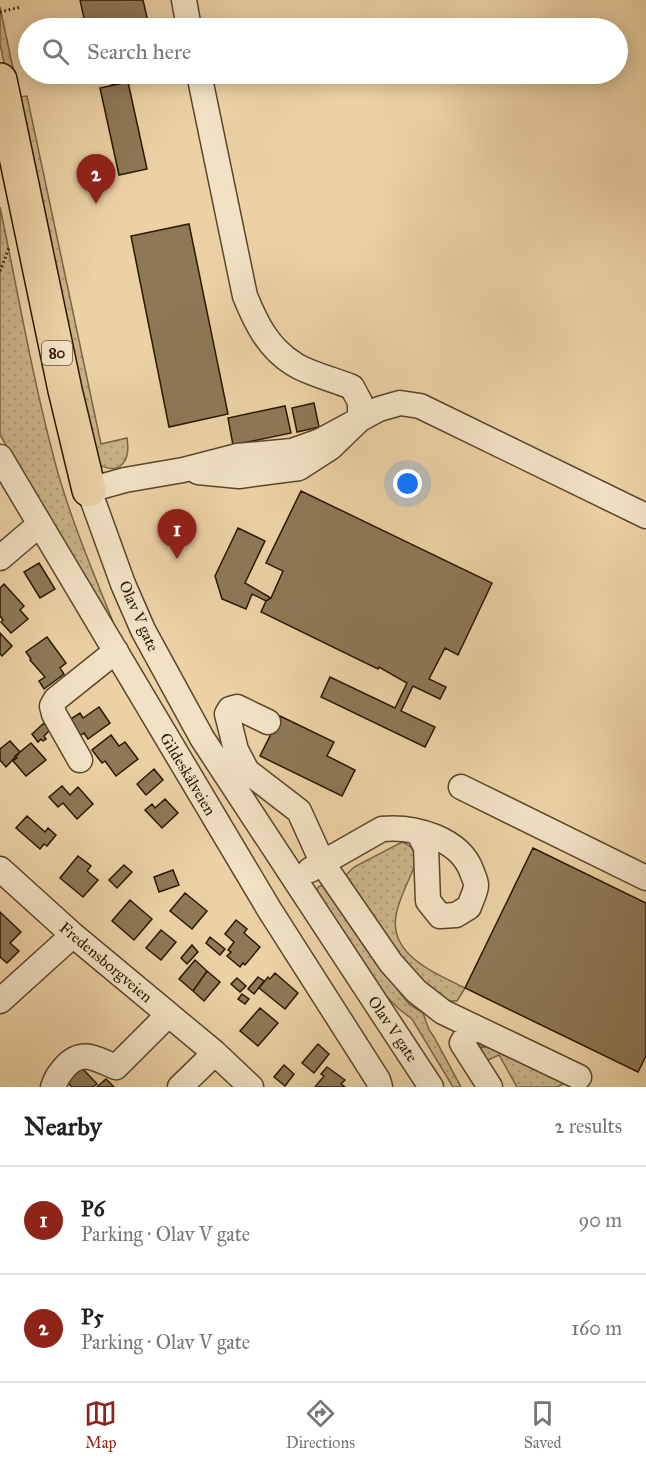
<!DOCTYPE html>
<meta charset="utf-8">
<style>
body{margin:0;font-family:"IM FELL Great Primer",serif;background:#f6f6f6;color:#222}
.you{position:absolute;left:408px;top:484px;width:21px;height:21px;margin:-15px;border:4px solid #fff;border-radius:50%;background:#1a73e8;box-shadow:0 0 0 9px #1a73e833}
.badge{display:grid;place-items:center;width:39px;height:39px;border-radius:50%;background:#8f2418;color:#fff;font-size:20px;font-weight:700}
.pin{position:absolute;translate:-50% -50px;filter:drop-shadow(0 2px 3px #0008)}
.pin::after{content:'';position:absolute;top:32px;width:21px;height:18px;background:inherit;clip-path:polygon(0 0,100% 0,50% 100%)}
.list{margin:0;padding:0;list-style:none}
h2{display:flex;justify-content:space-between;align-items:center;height:78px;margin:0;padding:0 24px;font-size:26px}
h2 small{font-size:20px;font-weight:400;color:#767676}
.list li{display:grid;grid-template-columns:39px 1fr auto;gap:18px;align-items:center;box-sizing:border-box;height:108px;padding:0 24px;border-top:2px solid #e0e0e0}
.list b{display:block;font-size:22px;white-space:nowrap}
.list p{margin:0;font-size:20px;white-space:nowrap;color:#767676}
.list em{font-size:20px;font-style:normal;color:#767676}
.icon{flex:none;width:33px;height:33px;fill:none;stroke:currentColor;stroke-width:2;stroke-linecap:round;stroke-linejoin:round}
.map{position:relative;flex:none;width:646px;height:1087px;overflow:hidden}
.search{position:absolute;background:#fff;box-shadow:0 3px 15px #0003;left:18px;right:18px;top:18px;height:66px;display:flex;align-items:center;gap:15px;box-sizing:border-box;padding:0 21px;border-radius:33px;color:#767676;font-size:22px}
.sheet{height:294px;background:#fff}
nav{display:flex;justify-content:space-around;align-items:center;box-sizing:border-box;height:84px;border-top:2px solid #e0e0e0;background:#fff;font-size:16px;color:#767676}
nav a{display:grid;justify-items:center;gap:3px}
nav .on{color:#8f2418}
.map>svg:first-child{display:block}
.grass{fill:url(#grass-dots);stroke:#7a6544;stroke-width:1.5}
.building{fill:#8e7856;stroke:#2a1801;stroke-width:1.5}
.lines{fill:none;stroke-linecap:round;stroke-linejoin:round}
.minor-casing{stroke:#5a462a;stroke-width:27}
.highway-casing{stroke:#2a1801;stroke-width:36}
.path{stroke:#2a1801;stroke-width:3;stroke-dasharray:1.5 3;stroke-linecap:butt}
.minor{stroke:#f2e1c4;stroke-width:24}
.highway{stroke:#ebd1a4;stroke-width:33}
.labels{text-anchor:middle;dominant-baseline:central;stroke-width:5;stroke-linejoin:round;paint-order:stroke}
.shield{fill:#f2e1c4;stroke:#66543c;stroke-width:1.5}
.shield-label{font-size:15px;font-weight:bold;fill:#2a1801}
.street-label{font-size:16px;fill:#2a1801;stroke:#f2e1c4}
</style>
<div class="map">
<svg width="646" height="1087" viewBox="0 0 646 1087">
<defs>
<pattern id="grass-dots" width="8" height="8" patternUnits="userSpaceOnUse" patternTransform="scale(1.5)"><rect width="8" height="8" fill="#cab288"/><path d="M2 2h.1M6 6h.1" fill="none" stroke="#ae9874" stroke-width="1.8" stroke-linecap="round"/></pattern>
</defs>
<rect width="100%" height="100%" fill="#ebd1a4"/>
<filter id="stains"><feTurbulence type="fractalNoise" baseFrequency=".00333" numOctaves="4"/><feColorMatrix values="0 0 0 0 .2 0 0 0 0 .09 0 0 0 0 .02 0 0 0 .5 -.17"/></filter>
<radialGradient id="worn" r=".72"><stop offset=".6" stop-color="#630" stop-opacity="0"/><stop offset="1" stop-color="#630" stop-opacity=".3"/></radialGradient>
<path class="grass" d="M0 7 19 97 27 96 101 444 127 438C131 462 119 478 95 462L32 194 0 44Z
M0 207C18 293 33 381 56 466 72 524 97 581 119 637L83 573 0 435Z
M402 842C411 845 414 850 417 859 412 875 403 890 398 907 383 953 433 972 465 988L457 1001H446L437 997 391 948 344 877 354 867Z
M325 884 330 885 397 989 409 1004 423 1013 429 1030 434 1037 461 1087H453L412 1019 399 1009 379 989 316 894 318 887Z
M480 1046 494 1049 565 1083 557 1087H517L499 1055 486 1061Z"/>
<path class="building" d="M80 0H143L149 26 135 28H86Z
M110 74H140L141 79 112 85Z
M128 82 147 169 119 175 100 88Z
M189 224 228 414 169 427 131 236Z
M314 403 319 427 297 432 292 408Z
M285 406 291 433 233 445 228 418Z
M301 491 492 583 458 655 445 648 429 679 446 687 440 699 413 686 401 711 435 727 425 747 321 697 330 677 395 708 407 683 379 667 378 669 261 612 266 601 271 598 283 571 266 563Z
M238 528 265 541 245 583 271 598 266 601 252 594 246 609 222 599 215 576Z
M39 563 55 589 40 598 24 572Z
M4 584 24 606 20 610 28 619 11 633 1 622 3 620 0 616V588Z
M0 633 12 646 2 656 0 654Z
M47 637 66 663 60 668 64 674 44 689 39 681 45 677 30 660 31 659 26 652Z
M99 707 110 723 88 739 84 733 77 738 66 722 80 713 83 718Z
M280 716 334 742 327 756 355 770 342 796 260 756Z
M44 723 50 730 44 736 46 739 43 741 41 739 38 742 32 734Z
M111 735 119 746 125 742 138 759 116 776 105 761 102 763 92 750Z
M10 741 20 752 6 767 0 760V749Z
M31 743 46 760 26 776 13 761 17 758 15 756Z
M154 769 163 780 146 795 137 784Z
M62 786 70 795 78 787 93 804 77 819 63 803 58 807 49 797Z
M165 799 178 813 162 828 145 810 152 804 155 808Z
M27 816 45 832 48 828 56 835 47 846 44 844 40 849 16 828Z
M533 848 646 903V1056L638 1072 465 988Z
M78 856 91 866 87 871 98 880 83 897 60 878Z
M124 865 132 872 117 888 109 880Z
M173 870 179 885 159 892 154 877Z
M185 893 207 911 192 929 170 911Z
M130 900 152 919 134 940 112 921Z
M0 912 21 932 10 943 19 951 7 963 0 957Z
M236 920 247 929 244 933 260 947 245 965 243 963 240 967 227 956 231 952 228 950 234 942 225 934Z
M161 930 176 942 161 960 146 948Z
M210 937 225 949 220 955 206 943Z
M192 945 198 952 187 964 181 958Z
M195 960 207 971 193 991 179 979Z
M207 971 220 982 204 1001 193 991Z
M275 973 298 993 285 1009 259 988 268 977 270 979Z
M258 977 264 981 254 994 248 989Z
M237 978 246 986 240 992 231 984Z
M242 994 249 999 245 1004 238 999Z
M260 1008 278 1023 258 1046 240 1031Z
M318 1044 329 1054 314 1073 302 1063Z
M284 1065 294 1074 285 1086 274 1077Z
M81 1067 97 1084 93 1087H72L66 1081Z
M327 1067 345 1080 341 1084 345 1087H315L324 1076 321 1074Z
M106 1079 114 1087H97Z"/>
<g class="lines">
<g class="minor-casing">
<path id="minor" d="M184 0 189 28
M0 457 269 909 378 1080 380 1087
M198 472 239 476 299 468 330 448 360 419V402L352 387C335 380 307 373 294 364 268 348 256 323 245 296L199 74
M0 558 40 524
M268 722 237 707 230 709 227 714 236 750 247 771 299 811 323 864 391 963 416 991 443 1012 579 1077
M80 760 54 714 52 706 56 699 116 651
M461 787 646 878
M0 869 73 935 215 1053 251 1087
M310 870 382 829C414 826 460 838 472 872 473 875 476 881 476 885 476 892 471 900 469 907L456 915 440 916 428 901 426 847 418 832
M0 1001 73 935
M472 1026 462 1043 490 1087
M53 1087C56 1078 59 1074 65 1067 82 1048 96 1059 116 1067L168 1015
M180 1087 215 1053
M431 1087 202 738 143 630 123 584 89 490 125 480 183 470 237 456 292 451 320 441 379 409 400 403 420 406 646 516"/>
</g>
<g class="highway-casing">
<path id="highway" d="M0 80 65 390 89 490"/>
</g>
<path class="path" d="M0 12 21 7
M0 271 9 248"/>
<use href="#minor" class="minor"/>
<use href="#highway" class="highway"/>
</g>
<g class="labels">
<rect class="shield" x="42" y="341" width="30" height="24" rx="4.5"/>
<g class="shield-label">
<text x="57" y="353">80</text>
</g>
<g class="street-label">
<text transform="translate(139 616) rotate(66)">Olav V gate</text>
<text transform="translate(188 774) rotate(59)">Gildeskålveien</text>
<text transform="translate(106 962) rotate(40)">Fredensborgveien</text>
<text transform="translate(393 1029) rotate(56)">Olav V gate</text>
</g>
</g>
<rect width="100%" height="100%" filter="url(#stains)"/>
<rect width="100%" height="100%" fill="url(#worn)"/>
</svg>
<div class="you"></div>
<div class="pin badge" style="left:177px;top:559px">1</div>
<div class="pin badge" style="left:96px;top:204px">2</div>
<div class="search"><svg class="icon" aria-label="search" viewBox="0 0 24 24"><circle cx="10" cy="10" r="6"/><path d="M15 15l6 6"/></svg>Search here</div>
</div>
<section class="sheet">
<h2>Nearby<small>2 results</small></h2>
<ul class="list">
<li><span class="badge">1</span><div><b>P6</b><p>Parking · Olav V gate</p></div><em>90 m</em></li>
<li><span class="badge">2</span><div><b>P5</b><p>Parking · Olav V gate</p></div><em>160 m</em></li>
</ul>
</section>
<nav>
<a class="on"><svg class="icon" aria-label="map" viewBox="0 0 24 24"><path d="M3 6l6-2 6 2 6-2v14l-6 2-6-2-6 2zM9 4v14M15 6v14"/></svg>Map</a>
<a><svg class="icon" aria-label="directions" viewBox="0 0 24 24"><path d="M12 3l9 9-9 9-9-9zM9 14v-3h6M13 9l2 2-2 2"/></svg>Directions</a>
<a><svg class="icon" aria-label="saved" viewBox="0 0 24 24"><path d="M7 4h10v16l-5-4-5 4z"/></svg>Saved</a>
</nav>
